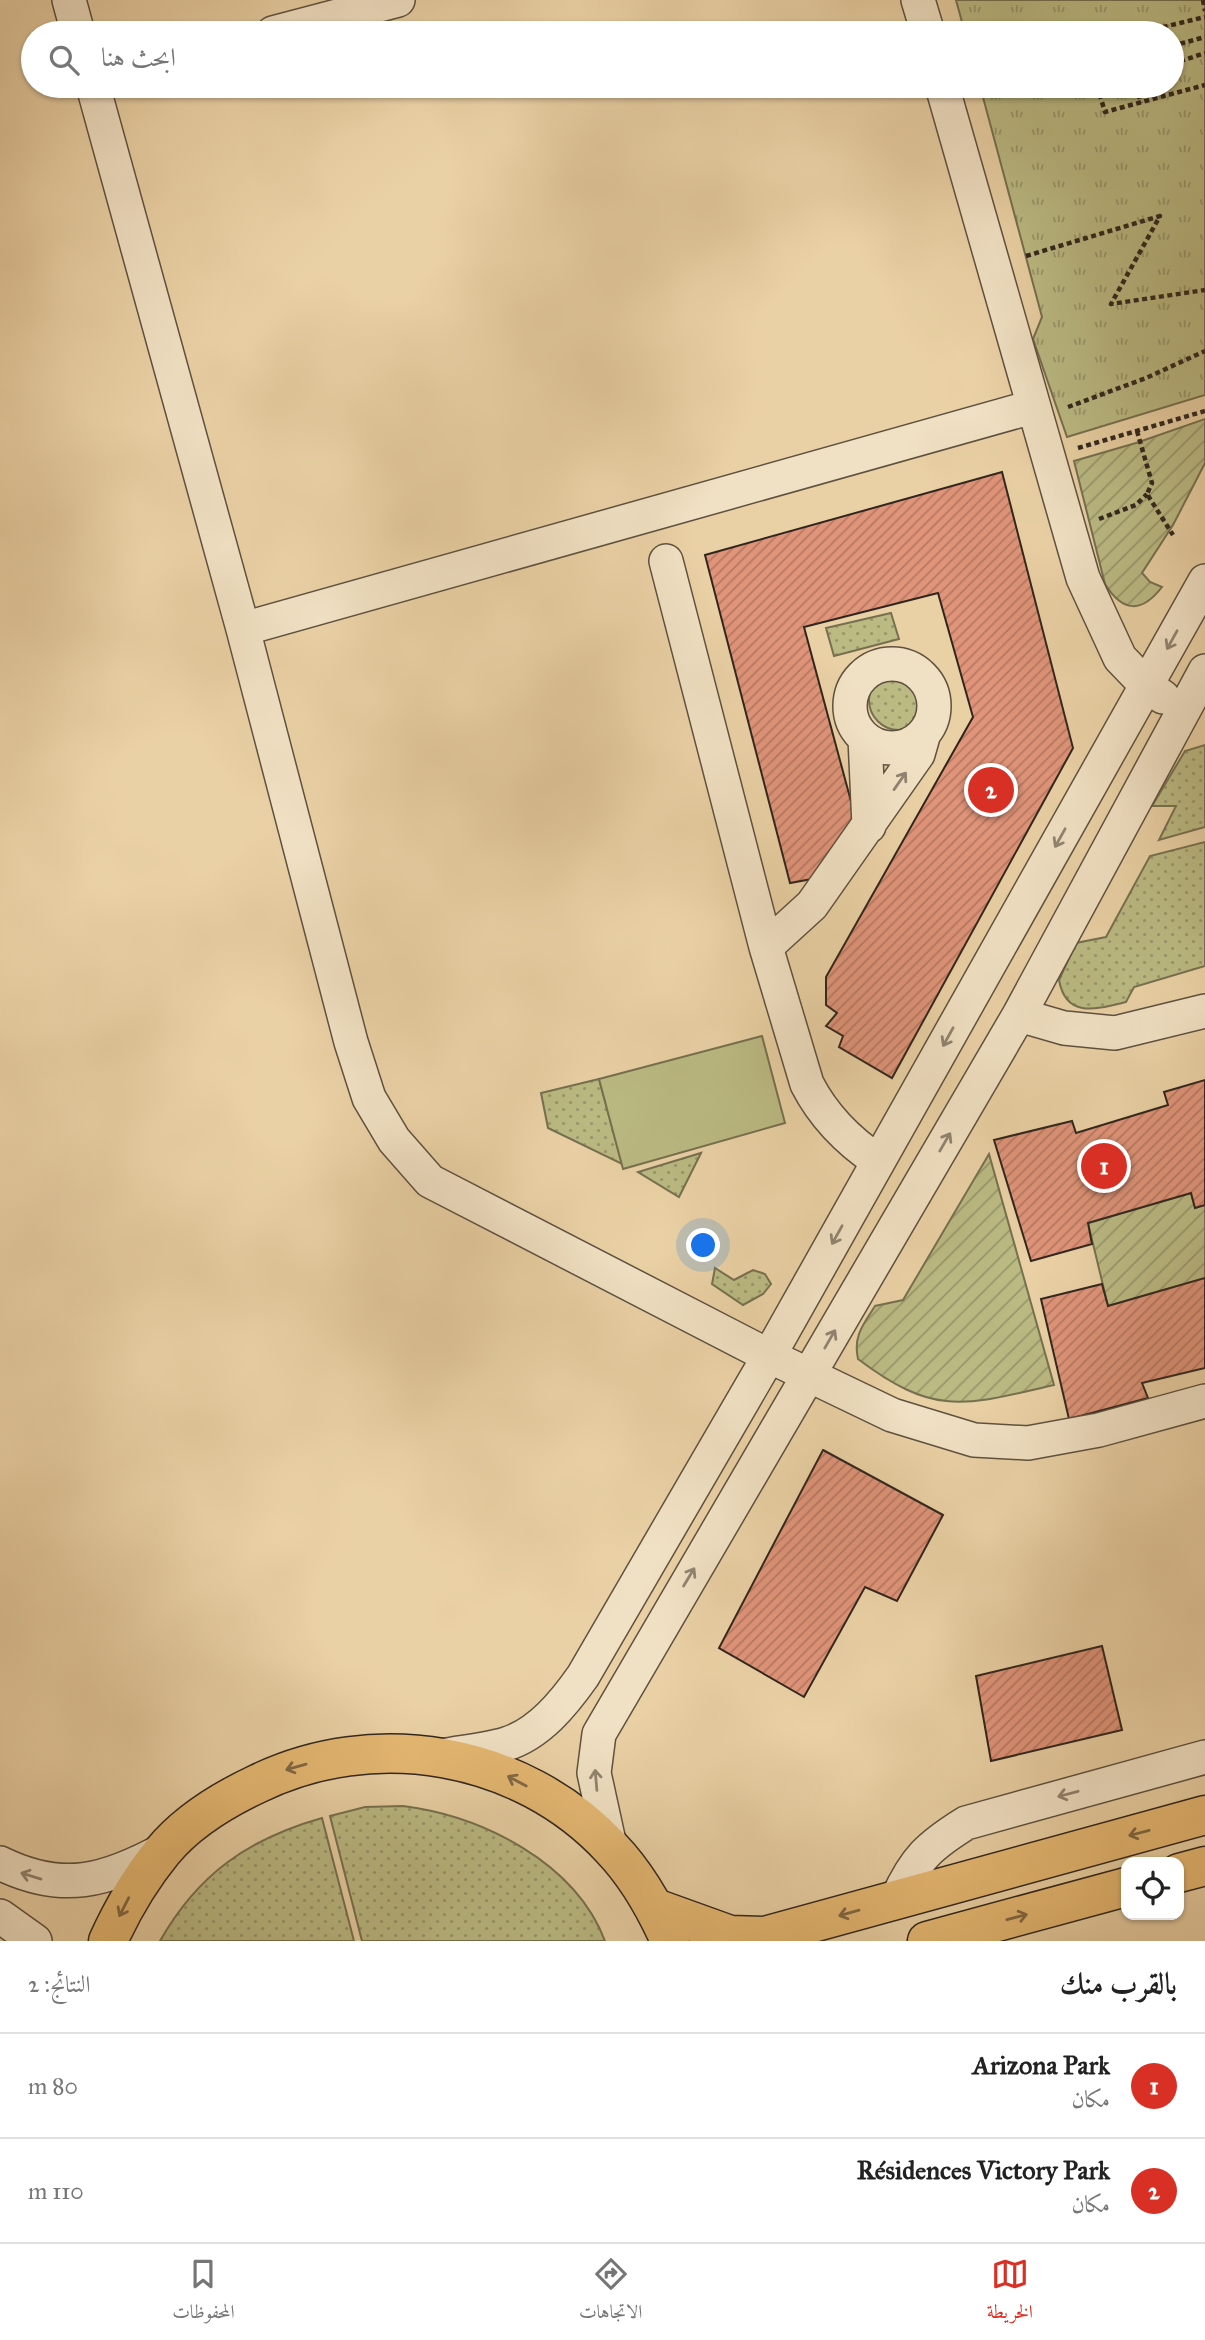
<!DOCTYPE html>
<html lang="ar">
<meta charset="utf-8">
<style>
body{margin:0;font-family:"IM FELL Great Primer",Amiri,serif;background:#f2f2f2;color:#222;direction:rtl}
.controls{position:absolute;right:21px;bottom:21px;display:grid;overflow:hidden;border-radius:14px;box-shadow:0 2px 5px #0004}
.controls button{width:63px;height:63px;display:grid;place-items:center;padding:0;border:0;border-bottom:2px solid #e0e0e0;background:#fff;color:#222;font:35px sans-serif}
.you{position:absolute;left:704px;top:1246px;width:24px;height:24px;margin:-18px;border:5px solid #fff;border-radius:50%;background:#1a73e8;box-shadow:0 0 0 10px #1a73e833}
.badge{display:grid;place-items:center;width:46px;height:46px;border-radius:50%;background:#d93025;color:#fff;font-size:23px;font-weight:700}
.pin{position:absolute;translate:-50% -50%;border:4px solid #fff;box-shadow:0 2px 7px #0006}
.list{margin:0;padding:0;list-style:none}
h2{display:flex;justify-content:space-between;align-items:center;height:91px;margin:0;padding:0 28px;font-size:30px}
h2 small{font-size:23px;font-weight:400;color:#767676}
.list li{display:grid;grid-template-columns:46px 1fr auto;gap:21px;align-items:center;box-sizing:border-box;height:105px;padding:0 28px;border-top:2px solid #e0e0e0}
.list b{display:block;font-size:26px;white-space:nowrap}
.list p{margin:0;font-size:23px;white-space:nowrap;color:#767676}
.list em{font-size:23px;font-style:normal;color:#767676}
.icon{flex:none;width:38px;height:38px;fill:none;stroke:currentColor;stroke-width:2;stroke-linecap:round;stroke-linejoin:round}
.map{position:relative;flex:none;width:1205px;height:1941px;overflow:hidden;direction:ltr}
.search{position:absolute;background:#fff;box-shadow:0 2px 5px #0004;left:21px;right:21px;top:21px;height:77px;display:flex;align-items:center;gap:18px;box-sizing:border-box;padding:0 24px;border-radius:38px;color:#767676;font-size:26px}
.sheet{height:301px;background:#fff}
nav{display:flex;justify-content:space-around;align-items:center;box-sizing:border-box;height:98px;border-top:2px solid #e0e0e0;background:#fff;font-size:19px;color:#767676}
nav a{display:grid;justify-items:center;gap:4px}
nav .on{color:#d93025}
.map>svg:first-child{display:block}
.grass{fill:url(#grass-dots);stroke:#767050;stroke-width:2}
.park{fill:url(#park-tufts);stroke:#767050;stroke-width:2}
.garden{fill:url(#garden-furrows);stroke:#767050;stroke-width:2}
.pitch{fill:#bbba83;stroke:#767050;stroke-width:2}
.building{fill:url(#building-hatch);stroke:#30261e;stroke-width:2}
.lines{fill:none;stroke-linecap:round;stroke-linejoin:round}
.minor-casing{stroke:#5e5140;stroke-width:36}
.major-casing{stroke:#30261e;stroke-width:41}
.path{stroke:#30261e;stroke-width:4.5;stroke-dasharray:5 3.5;stroke-linecap:butt}
.minor{stroke:#f1e1c4;stroke-width:33}
.major{stroke:#e5b872;stroke-width:38}
.oneway{stroke:#908471}
.oneway2{stroke:#816844}
</style>
<div class="map">
<svg width="1205" height="1941" viewBox="0 0 1205 1941">
<defs>
<pattern id="grass-dots" width="8" height="8" patternUnits="userSpaceOnUse" patternTransform="scale(1.75)"><rect width="8" height="8" fill="#bbba83"/><path d="M2 2h.1M6 6h.1" fill="none" stroke="#98976b" stroke-width="1.8" stroke-linecap="round"/></pattern>
<pattern id="park-tufts" width="24" height="20" patternUnits="userSpaceOnUse" patternTransform="scale(1.75)"><rect width="24" height="20" fill="#bbba83"/><path d="M3 7l-1-3M5 7V3M7 7l1-3M15 17l-1-3M17 17v-4M19 17l1-3" fill="none" stroke="#98976b"/></pattern>
<pattern id="garden-furrows" width="10" height="10" patternUnits="userSpaceOnUse" patternTransform="scale(1.75)"><rect width="10" height="10" fill="#bbba83"/><path d="M-1 1l2-2M0 10L10 0M9 11l2-2" fill="none" stroke="#98976b"/></pattern>
<pattern id="building-hatch" width="6" height="6" patternUnits="userSpaceOnUse" patternTransform="scale(1.75)"><rect width="6" height="6" fill="#e09479"/><path d="M-1 1l2-2M0 6l6-6M5 7l2-2" fill="none" stroke="#b67963"/></pattern>
</defs>
<rect width="100%" height="100%" fill="#ead1a5"/>
<filter id="stains"><feTurbulence type="fractalNoise" baseFrequency=".00286" numOctaves="4"/><feColorMatrix values="0 0 0 0 .2 0 0 0 0 .09 0 0 0 0 .02 0 0 0 .5 -.17"/></filter>
<radialGradient id="worn" r=".72"><stop offset=".6" stop-color="#630" stop-opacity="0"/><stop offset="1" stop-color="#630" stop-opacity=".3"/></radialGradient>
<path class="grass" d="M891 613 899 639 834 656 826 628Z
M869 700a30 30 0 1 1 60 0a30 30 0 1 1-60 0Z
M1205 745V827L1159 840 1176 806H1152L1185 751Z
M1205 842V966L1134 987 1126 1002C1097 1009 1066 1019 1059 980L1076 943 1106 937 1150 856Z
M599 1079 622 1164 548 1128 541 1093Z
M701 1153 679 1197 638 1172Z
M715 1268 734 1280 753 1270 765 1274 771 1284 763 1294 743 1305 712 1284Z
M403 1806C482 1816 575 1862 605 1941H362L330 1816 365 1807Z
M322 1818 354 1941H160C198 1874 248 1839 322 1818Z"/>
<path class="park" d="M956 0H1205V395L1067 437 1033 339 1042 317 980 86H1172V33H965Z"/>
<path class="garden" d="M1205 419V463L1173 525 1142 573 1150 582 1162 587C1142 613 1123 613 1105 584L1074 461 1136 443Z
M989 1154 1054 1385C966 1405 936 1418 858 1359 853 1336 863 1325 875 1306L903 1300Z
M1191 1193 1195 1208 1205 1205V1278L1108 1306 1088 1223Z"/>
<path class="pitch" d="M762 1036 785 1123 623 1169 599 1079Z"/>
<path class="building" d="M1002 472 1073 748 892 1078 839 1047 843 1036 826 1026 837 1013 826 1005V977L973 717 938 593 804 627 859 831 844 873 790 883 705 555Z
M1205 1080V1205L1195 1208 1191 1193 1088 1223 1092 1244 1031 1261 994 1140 1072 1121 1076 1133 1168 1105 1164 1092Z
M1205 1278V1368L1142 1383 1148 1398 1069 1419 1041 1299 1102 1284 1108 1306Z
M823 1450 943 1515 897 1601 865 1587 804 1697 719 1648Z
M1102 1646 1122 1730 991 1761 976 1676Z"/>
<g class="lines">
<g class="minor-casing">
<path id="minor" d="M69 0 78 33
M918 0 928 33
M273 33 398 0
M93 86 243 629 351 1042 369 1098 394 1140 430 1181 769 1356 892 1415 974 1440 1028 1443 1099 1430 1205 1401
M942 86 1083 578 1120 658 1146 685 1163 697
M666 561 766 947 807 1084C824 1117 848 1141 878 1161
M243 629 1032 407
M850 706a42 42 0 1 1 84 0a42 42 0 1 1-84 0Z
M865 738 869 826
M766 947 812 905 918 754 924 733
M1019 1015 1064 1028 1115 1033 1205 1011
M441 1756C462 1752 486 1750 506 1744 539 1734 564 1703 583 1676L769 1356 1205 581
M610 1846 594 1773 599 1734 1019 1015 1205 671
M0 1863C63 1894 106 1881 165 1849
M897 1899C915 1859 929 1846 966 1823L1205 1757
M0 1916 35 1941"/>
</g>
<g class="major-casing">
<path id="major" d="M1179 1873 1205 1866
M655 1908 730 1935 765 1936 1205 1815
M108 1941C123 1908 140 1879 163 1851 187 1822 223 1800 257 1784 373 1727 521 1751 611 1848 637 1875 655 1907 670 1941
M927 1941 1126 1887"/>
</g>
<path class="path" d="M1203 0 1205 11
M1138 33 1205 17
M1172 46 1205 37
M1172 64 1205 53
M1097 86 1105 112 1205 85
M1136 86 1141 103
M1026 256 1160 216 1111 304 1205 290
M1068 407 1146 378 1205 351
M1137 431 1152 483 1147 494 1173 535
M1078 448 1205 411
M1099 519 1136 505 1147 494"/>
<use href="#minor" class="minor"/>
<use href="#major" class="major"/>
</g>
<defs><path id="oneway-shaft" d="M-6 0H5M1.5-3L5.5 0L1.5 3" fill="none" stroke-width="1.6" stroke-linecap="round" stroke-linejoin="round" transform="scale(1.75)"/></defs>
<g class="oneway">
<use href="#oneway-shaft" transform="translate(1172 640) rotate(119)"/>
<use href="#oneway-shaft" transform="translate(900 781) rotate(-55)"/>
<use href="#oneway-shaft" transform="translate(1060 838) rotate(119)"/>
<use href="#oneway-shaft" transform="translate(948 1037) rotate(119)"/>
<use href="#oneway-shaft" transform="translate(945 1142) rotate(-60)"/>
<use href="#oneway-shaft" transform="translate(837 1235) rotate(119)"/>
<use href="#oneway-shaft" transform="translate(830 1339) rotate(-60)"/>
<use href="#oneway-shaft" transform="translate(689 1577) rotate(-59)"/>
<use href="#oneway-shaft" transform="translate(596 1780) rotate(-95)"/>
<use href="#oneway-shaft" transform="translate(1068 1794) rotate(165)"/>
<use href="#oneway-shaft" transform="translate(31 1876) rotate(-163)"/>
</g>
<g class="oneway2">
<use href="#oneway-shaft" transform="translate(296 1767) rotate(164)"/>
<use href="#oneway-shaft" transform="translate(517 1781) rotate(-152)"/>
<use href="#oneway-shaft" transform="translate(1139 1833) rotate(165)"/>
<use href="#oneway-shaft" transform="translate(124 1907) rotate(117)"/>
<use href="#oneway-shaft" transform="translate(849 1913) rotate(164)"/>
<use href="#oneway-shaft" transform="translate(1017 1917) rotate(-15)"/>
</g>
<rect width="100%" height="100%" filter="url(#stains)"/>
<rect width="100%" height="100%" fill="url(#worn)"/>
</svg>
<div class="controls">
<button><svg class="icon" aria-label="locate" viewBox="0 0 24 24"><circle cx="12" cy="12" r="6"/><path d="M12 2v4M12 18v4M2 12h4M18 12h4"/></svg></button>
</div>
<div class="you"></div>
<div class="pin badge" style="left:1104px;top:1166px">1</div>
<div class="pin badge" style="left:991px;top:790px">2</div>
<div class="search"><svg class="icon" aria-label="search" viewBox="0 0 24 24"><circle cx="10" cy="10" r="6"/><path d="M15 15l6 6"/></svg>ابحث هنا</div>
</div>
<section class="sheet">
<h2>بالقرب منك<small>النتائج: 2</small></h2>
<ul class="list">
<li><span class="badge">1</span><div><b>Arizona Park</b><p>مكان</p></div><em>80 m</em></li>
<li><span class="badge">2</span><div><b>Résidences Victory Park</b><p>مكان</p></div><em>110 m</em></li>
</ul>
</section>
<nav>
<a class="on"><svg class="icon" aria-label="map" viewBox="0 0 24 24"><path d="M3 6l6-2 6 2 6-2v14l-6 2-6-2-6 2zM9 4v14M15 6v14"/></svg>الخريطة</a>
<a><svg class="icon" aria-label="directions" viewBox="0 0 24 24"><path d="M12 3l9 9-9 9-9-9zM9 14v-3h6M13 9l2 2-2 2"/></svg>الاتجاهات</a>
<a><svg class="icon" aria-label="saved" viewBox="0 0 24 24"><path d="M7 4h10v16l-5-4-5 4z"/></svg>المحفوظات</a>
</nav>
